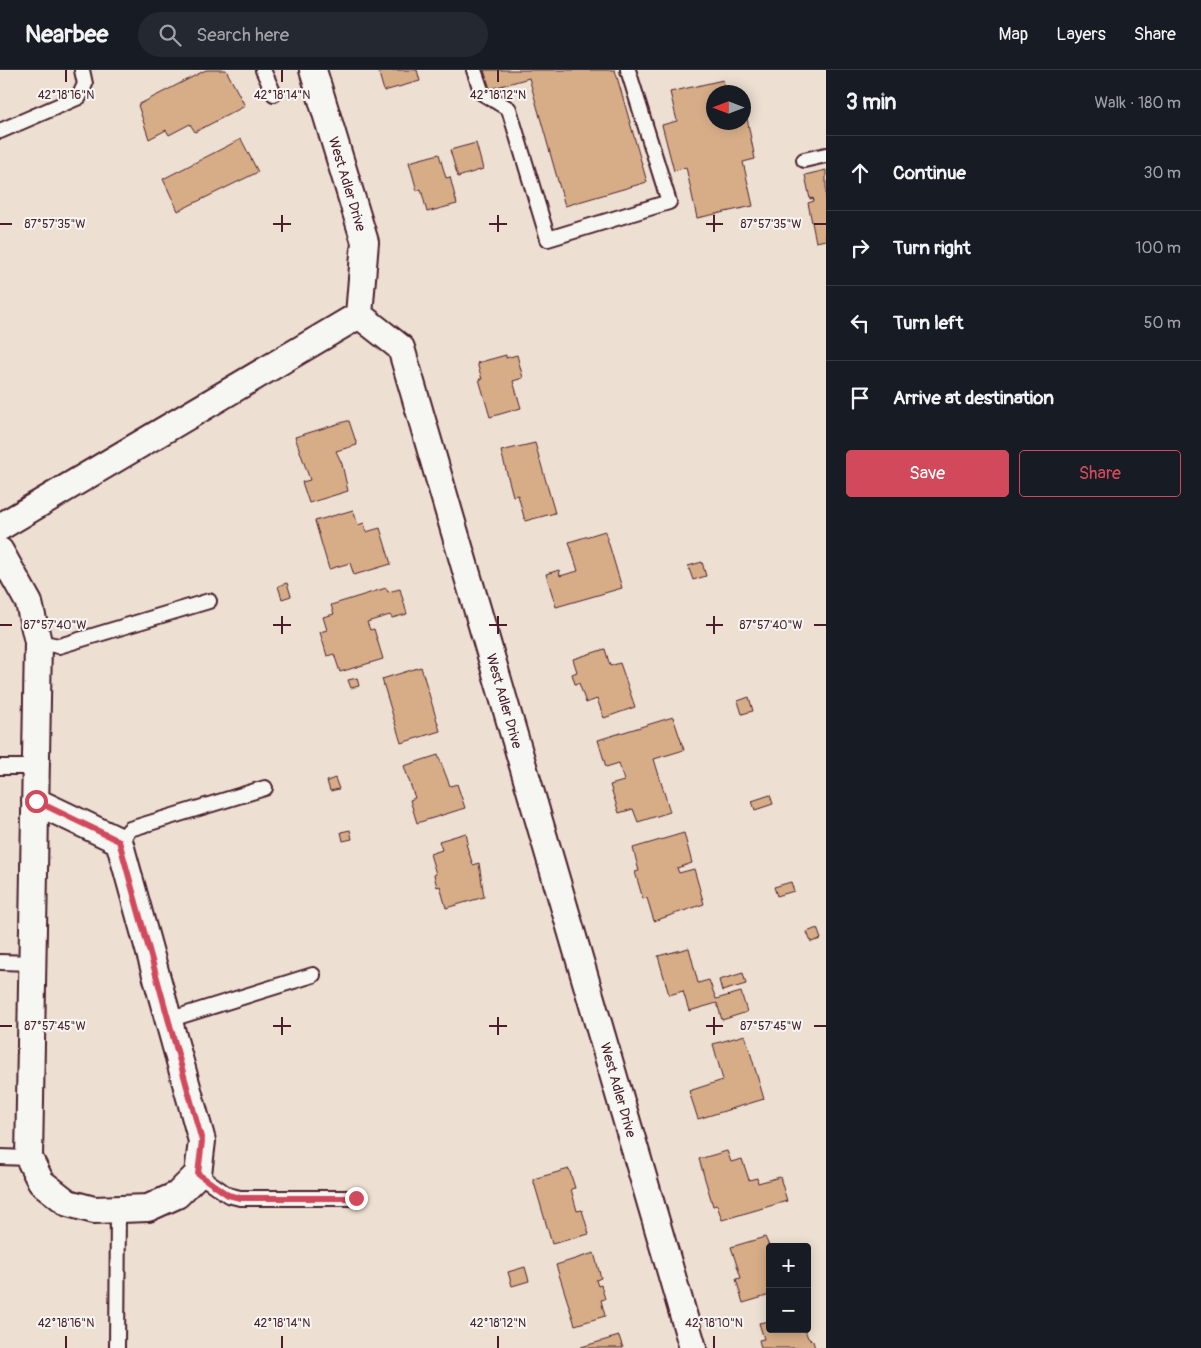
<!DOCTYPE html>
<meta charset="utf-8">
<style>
body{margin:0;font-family:Pangolin,sans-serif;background:#242831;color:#f1f3f6}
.controls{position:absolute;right:15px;bottom:15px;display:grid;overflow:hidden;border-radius:5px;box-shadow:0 2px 12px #0003}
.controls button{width:45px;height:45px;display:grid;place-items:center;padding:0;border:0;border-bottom:1px solid #363941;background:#171b24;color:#f1f3f6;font:25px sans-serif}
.compass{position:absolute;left:706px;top:15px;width:45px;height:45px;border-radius:50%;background:#171b24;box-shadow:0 2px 12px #0003;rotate:270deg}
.stop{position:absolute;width:15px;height:15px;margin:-11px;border:4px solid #d1495b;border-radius:50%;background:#fff}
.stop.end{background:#d1495b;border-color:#fff;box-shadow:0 1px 5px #0008}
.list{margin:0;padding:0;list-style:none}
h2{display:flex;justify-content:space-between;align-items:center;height:65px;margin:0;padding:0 20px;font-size:21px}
h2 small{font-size:16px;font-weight:400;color:#9ea1a6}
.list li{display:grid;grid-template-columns:32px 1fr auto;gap:15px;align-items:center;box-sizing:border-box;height:75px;padding:0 20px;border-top:1px solid #363941}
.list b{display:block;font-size:19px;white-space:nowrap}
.list em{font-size:16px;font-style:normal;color:#9ea1a6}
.actions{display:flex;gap:10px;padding:15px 20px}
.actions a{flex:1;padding:11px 0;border:1px solid #d1495b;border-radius:5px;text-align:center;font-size:18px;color:#d1495b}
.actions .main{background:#d1495b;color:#fff}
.icon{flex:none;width:28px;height:28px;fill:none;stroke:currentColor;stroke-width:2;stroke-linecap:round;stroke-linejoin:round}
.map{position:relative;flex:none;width:826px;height:1278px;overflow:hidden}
header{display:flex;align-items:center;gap:30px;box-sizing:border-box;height:70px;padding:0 25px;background:#171b24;border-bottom:1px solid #363941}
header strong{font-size:24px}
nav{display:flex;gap:28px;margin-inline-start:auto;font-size:18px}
.search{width:350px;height:45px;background:#242831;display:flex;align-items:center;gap:12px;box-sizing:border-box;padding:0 18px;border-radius:28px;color:#9ea1a6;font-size:19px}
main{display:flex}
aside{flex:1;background:#171b24}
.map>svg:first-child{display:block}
.building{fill:#d7ad88;stroke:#4a1f2b}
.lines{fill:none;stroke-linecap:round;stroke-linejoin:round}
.service-casing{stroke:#4a1f2b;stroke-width:18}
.minor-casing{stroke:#4a1f2b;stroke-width:30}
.service{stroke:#f6f6f2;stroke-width:14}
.minor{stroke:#f6f6f2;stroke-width:26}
.route{stroke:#d1495b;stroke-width:6}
.ticks{fill:none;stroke:#4a1f2b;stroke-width:2}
.labels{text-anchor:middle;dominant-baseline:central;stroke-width:4;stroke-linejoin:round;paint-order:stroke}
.street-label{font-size:14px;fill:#4a1f2b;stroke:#f6f6f2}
.ticks-label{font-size:12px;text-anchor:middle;fill:#4a1f2b;stroke:#f6f6f2;stroke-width:4;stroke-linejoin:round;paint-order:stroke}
</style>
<header>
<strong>Nearbee</strong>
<div class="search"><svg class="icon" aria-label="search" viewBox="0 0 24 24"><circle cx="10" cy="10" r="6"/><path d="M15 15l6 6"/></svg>Search here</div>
<nav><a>Map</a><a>Layers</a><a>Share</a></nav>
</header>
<main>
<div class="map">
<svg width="826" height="1278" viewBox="0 0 826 1278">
<rect width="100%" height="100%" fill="#ede0d2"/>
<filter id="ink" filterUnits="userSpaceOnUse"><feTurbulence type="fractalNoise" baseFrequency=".02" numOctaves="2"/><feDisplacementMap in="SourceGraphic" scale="10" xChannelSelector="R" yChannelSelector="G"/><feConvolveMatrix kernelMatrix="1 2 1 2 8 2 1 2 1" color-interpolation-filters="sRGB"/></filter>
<g filter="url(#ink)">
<path class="building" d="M206 0H226L245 36 195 62 190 54 169 65 166 60 149 69 138 35Z
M378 0H417L420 11 384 21Z
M484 0H615L647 112 565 136 529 8 490 19Z
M723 10 725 20 730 18 731 22H714V52H744V33L755 89 743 92 753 136 697 148 686 97 674 101 662 55 677 51 670 22Z
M241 69 258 102 178 141 163 109Z
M476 73 483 99 458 107 450 80Z
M439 84 446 108 450 107 457 134 427 142 421 119 417 121 409 92Z
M826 100V170L816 172 808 133 814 131 813 128 810 129 805 105Z
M506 285V288L517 285 523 308 513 311 521 338 490 347 479 309H482L477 293Z
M347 351H349L357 375 336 381 342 394 348 421 309 433 302 412 310 410 295 367Z
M535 373 555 443 525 451 518 425 513 426 501 381Z
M353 440 358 455 364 453 366 462 380 458 391 494 354 505 350 493 329 499 315 451Z
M605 461 622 518 556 537 546 504 559 500 560 506 578 501 569 472Z
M702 492 706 506 693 510 688 496Z
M287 513 291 526 282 529 278 516Z
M386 518 388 522 400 519 407 544 392 548 390 545 367 552 370 560 374 559 383 589 340 602 334 584 327 586 320 562 327 560 323 547 334 544 331 535Z
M605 579 610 596 620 593 635 637 604 648 597 629 586 633 579 613 575 614 572 604 577 602 573 589Z
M421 597 440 661 401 673 382 609Z
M357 608 359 616 351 618 348 610Z
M749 627 753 641 742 644 738 631Z
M673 647 684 680 654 689 670 742 638 752 633 739 619 743 610 715 624 711 619 693 606 697 598 670Z
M438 685 450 716 457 714 465 738 417 753 410 730 415 728 404 696Z
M335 708 339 719 330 721 327 711Z
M770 725 773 734 755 740 752 731Z
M350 760 352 769 343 771 341 762Z
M466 763 468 773 466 774 473 795 479 793 484 827 446 838 440 816 437 817 434 805 436 804 430 784 442 780 439 771Z
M684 763 692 793 677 798 679 803 694 799 704 834 654 851 647 828 643 829 635 802 639 801 633 778Z
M791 812 794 821 777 826 774 817Z
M817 858 821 869 811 872 807 862Z
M689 878 698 913 709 910 716 929 741 922 747 942 722 950 717 933 689 941 683 921 669 925 658 886Z
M743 903 746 914 722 921 719 910Z
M745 965 764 1029 698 1049 689 1021 723 1010 713 974Z
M727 1081 731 1092 742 1089 749 1110 757 1108 758 1113 780 1107 787 1131 722 1150 717 1135 713 1136 699 1089Z
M569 1099 575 1118 571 1119 577 1141 582 1140 589 1164 552 1174 533 1109Z
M765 1167 770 1178V1225L743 1233 736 1209 741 1208 731 1177Z
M594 1183 601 1208 596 1210 598 1216 601 1215 605 1229 601 1230 605 1246 575 1255 556 1195Z
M525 1197 529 1211 512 1216 508 1202Z
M770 1251V1259L805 1260 808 1268 813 1271 815 1278H761L759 1270 764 1269 759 1253Z
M619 1266 623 1278H581V1277Z"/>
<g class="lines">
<g class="service-casing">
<path id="service" d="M263 0 274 24
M474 0 482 23 509 39 548 169 669 132 628 0
M0 61 79 27 85 14 82 0
M804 90 826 85
M38 572 59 576 209 531
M0 697H36
M119 771 130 759 265 718
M0 892 32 893
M168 950 313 905
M0 1087 29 1088
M198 1104 228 1125 240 1128H356
M117 1278 118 1139"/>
</g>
<g class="minor-casing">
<path id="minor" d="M313 0 365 172 359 245 401 278 693 1278
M0 457 359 245
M0 481 29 533 38 572 29 1088 41 1112 68 1133 94 1140 148 1138 177 1125 198 1104 202 1071 119 771 35 731"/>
</g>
<use href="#service" class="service"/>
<use href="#minor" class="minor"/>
</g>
</g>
<g class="lines" filter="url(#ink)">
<path class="route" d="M36 731 119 771 202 1071 198 1104 228 1125 240 1128H356"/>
</g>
<path class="ticks" d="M66 0V12M282 0V12M498 0V12M282 145V162M498 145V162M714 145V162M0 154H12M273 154H291M489 154H507M706 154H723M814 154H826M282 546V564M498 546V564M714 546V564M0 555H12M273 555H291M489 555H507M706 555H723M814 555H826M282 947V965M498 947V965M714 947V965M0 956H12M273 956H291M489 956H507M706 956H723M814 956H826M66 1266V1278M282 1266V1278M498 1266V1278M714 1266V1278"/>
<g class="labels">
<g class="street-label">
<text transform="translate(347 114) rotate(73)">West Adler Drive</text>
<text transform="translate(504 631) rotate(74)">West Adler Drive</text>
<text transform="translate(618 1020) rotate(74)">West Adler Drive</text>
</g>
</g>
<g class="ticks-label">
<text x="66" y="29">42°18'16"N</text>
<text x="282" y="29">42°18'14"N</text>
<text x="498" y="29">42°18'12"N</text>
<text x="771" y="158">87°57'35"W</text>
<text x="55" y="158">87°57'35"W</text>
<text x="771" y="559">87°57'40"W</text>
<text x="55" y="559">87°57'40"W</text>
<text x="771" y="960">87°57'45"W</text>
<text x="55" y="960">87°57'45"W</text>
<text x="66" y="1257">42°18'16"N</text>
<text x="282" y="1257">42°18'14"N</text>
<text x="498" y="1257">42°18'12"N</text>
<text x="714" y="1257">42°18'10"N</text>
</g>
</svg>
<div class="controls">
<button>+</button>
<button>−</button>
</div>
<svg class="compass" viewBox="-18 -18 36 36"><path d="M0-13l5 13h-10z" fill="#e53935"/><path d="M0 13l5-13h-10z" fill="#9ea1a6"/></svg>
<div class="stop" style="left:36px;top:731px"></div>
<div class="stop end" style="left:356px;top:1128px"></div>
</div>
<aside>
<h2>3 min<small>Walk · 180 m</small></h2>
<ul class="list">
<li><svg class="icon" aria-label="ahead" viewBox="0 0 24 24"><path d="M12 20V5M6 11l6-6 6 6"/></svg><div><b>Continue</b></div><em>30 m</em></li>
<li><svg class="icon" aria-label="right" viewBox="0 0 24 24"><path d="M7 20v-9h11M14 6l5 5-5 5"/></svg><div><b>Turn right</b></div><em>100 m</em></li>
<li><svg class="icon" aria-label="left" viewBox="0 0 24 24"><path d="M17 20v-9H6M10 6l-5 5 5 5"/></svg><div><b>Turn left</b></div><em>50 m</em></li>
<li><svg class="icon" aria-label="arrive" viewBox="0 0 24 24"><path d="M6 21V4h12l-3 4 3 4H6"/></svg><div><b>Arrive at destination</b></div></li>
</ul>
<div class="actions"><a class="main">Save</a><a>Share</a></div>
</aside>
</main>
